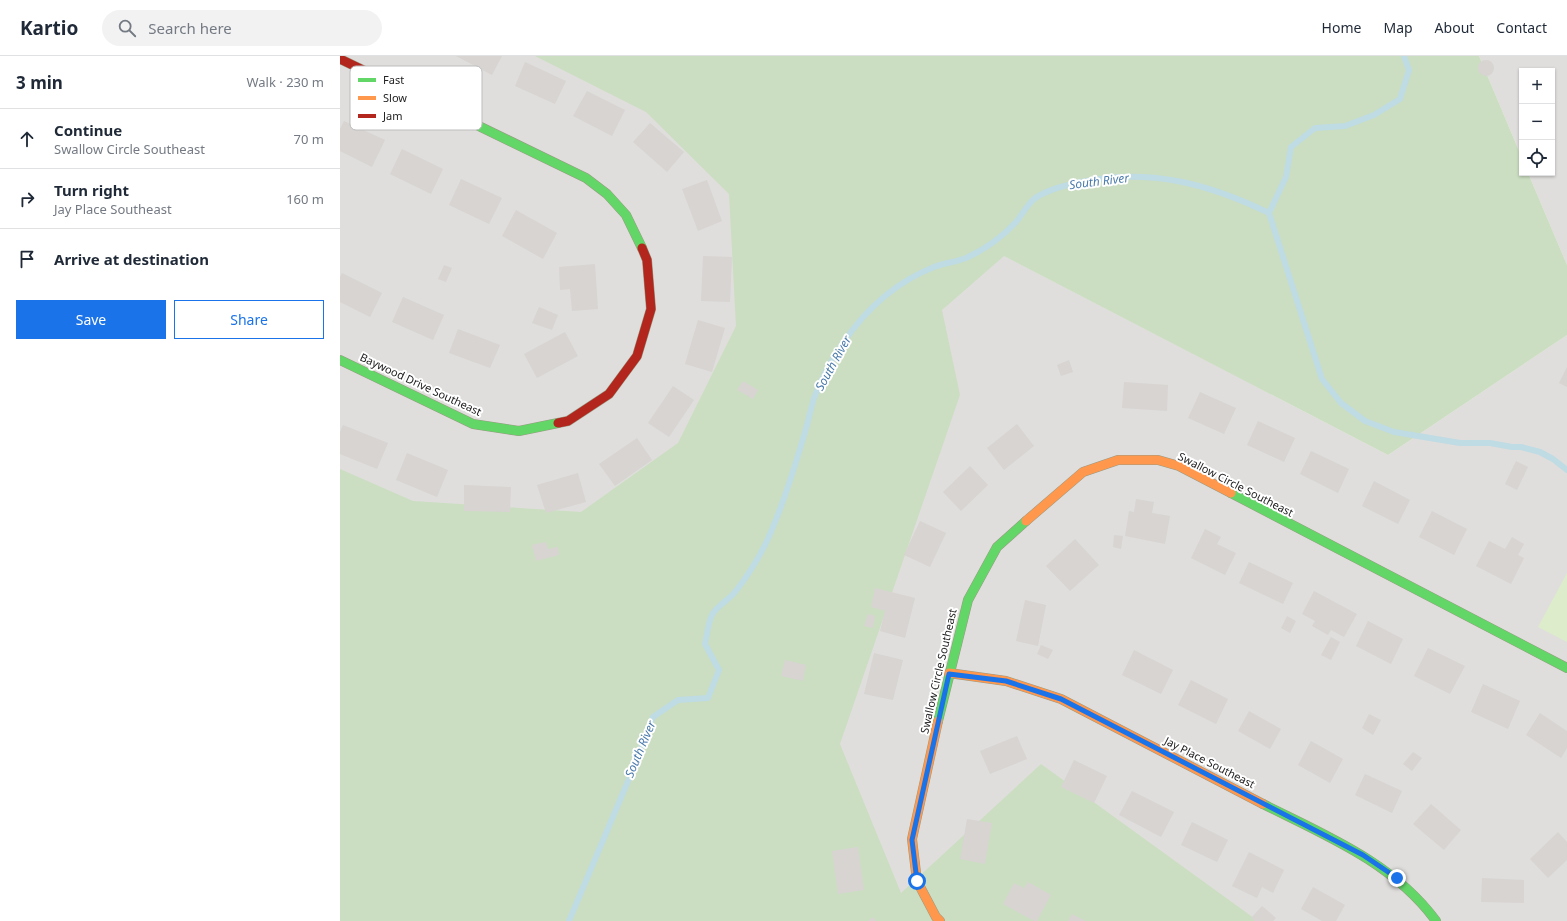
<!DOCTYPE html>
<meta charset="utf-8">
<style>
body{margin:0;font-family:"Noto Sans",sans-serif;background:#f2f2f3;color:#1f2937}
.controls{position:absolute;right:12px;top:12px;display:grid;overflow:hidden;border-radius:0px;box-shadow:0 1px 3px #0004}
.controls button{width:36px;height:36px;display:grid;place-items:center;padding:0;border:0;border-bottom:1px solid #e0e1e3;background:#fff;color:#1f2937;font:20px sans-serif}
.stop{position:absolute;width:12px;height:12px;margin:-9px;border:3px solid #1a73e8;border-radius:50%;background:#fff}
.stop.end{background:#1a73e8;border-color:#fff;box-shadow:0 1px 4px #0008}
.list{margin:0;padding:0;list-style:none}
h2{display:flex;justify-content:space-between;align-items:center;height:52px;margin:0;padding:0 16px;font-size:17px}
h2 small{font-size:13px;font-weight:400;color:#747a83}
.list li{display:grid;grid-template-columns:26px 1fr auto;gap:12px;align-items:center;box-sizing:border-box;height:60px;padding:0 16px;border-top:1px solid #e0e1e3}
.list b{display:block;font-size:15px;white-space:nowrap}
.list p{margin:0;font-size:13px;white-space:nowrap;color:#747a83}
.list em{font-size:13px;font-style:normal;color:#747a83}
.actions{display:flex;gap:8px;padding:12px 16px}
.actions a{flex:1;padding:9px 0;border:1px solid #1a73e8;border-radius:0px;text-align:center;font-size:14px;color:#1a73e8}
.actions .main{background:#1a73e8;color:#fff}
.icon{flex:none;width:22px;height:22px;fill:none;stroke:currentColor;stroke-width:2;stroke-linecap:round;stroke-linejoin:round}
.map{position:relative;flex:none;width:1227px;height:865px;overflow:hidden}
header{display:flex;align-items:center;gap:24px;box-sizing:border-box;height:56px;padding:0 20px;background:#fff;border-bottom:1px solid #e0e1e3}
header strong{font-size:19px}
nav{display:flex;gap:22px;margin-inline-start:auto;font-size:14px}
.search{width:280px;height:36px;background:#f2f2f3;display:flex;align-items:center;gap:10px;box-sizing:border-box;padding:0 14px;border-radius:22px;color:#747a83;font-size:15px}
main{display:flex}
aside{flex:1;background:#fff}
.map>svg:first-child{display:block}
.residential{fill:#dfdedc}
.grass{fill:#ddeccb}
.forest{fill:#cbdec1}
.lines{fill:none;stroke-linecap:round;stroke-linejoin:round}
.stream{stroke:#bfdbe3;stroke-width:6}
.building{fill:#d7d4d2}
.fast-casing{stroke:#999a82;stroke-width:10}
.slow-casing{stroke:#999a82;stroke-width:10}
.jam-casing{stroke:#999a82;stroke-width:10}
.fast{stroke:#63d668;stroke-width:9}
.slow{stroke:#ff974d;stroke-width:9}
.jam{stroke:#b3261e;stroke-width:9}
.route{stroke:#1a73e8;stroke-width:5}
.labels{text-anchor:middle;dominant-baseline:central;stroke-width:4;stroke-linejoin:round;paint-order:stroke}
.street-label{font-size:11px;fill:#222;stroke:#fff}
.water-label{font-size:12px;font-style:italic;fill:#4a7aab;stroke:#fff}
.key{fill:#fff;stroke:#bdbdbd;stroke-width:1}
.key-label{font-size:11px;fill:#222}
</style>
<header>
<strong>Kartio</strong>
<div class="search"><svg class="icon" aria-label="search" viewBox="0 0 24 24"><circle cx="10" cy="10" r="6"/><path d="M15 15l6 6"/></svg>Search here</div>
<nav><a>Home</a><a>Map</a><a>About</a><a>Contact</a></nav>
</header>
<main>
<aside>
<h2>3 min<small>Walk · 230 m</small></h2>
<ul class="list">
<li><svg class="icon" aria-label="ahead" viewBox="0 0 24 24"><path d="M12 20V5M6 11l6-6 6 6"/></svg><div><b>Continue</b><p>Swallow Circle Southeast</p></div><em>70 m</em></li>
<li><svg class="icon" aria-label="right" viewBox="0 0 24 24"><path d="M7 20v-9h11M14 6l5 5-5 5"/></svg><div><b>Turn right</b><p>Jay Place Southeast</p></div><em>160 m</em></li>
<li><svg class="icon" aria-label="arrive" viewBox="0 0 24 24"><path d="M6 21V4h12l-3 4 3 4H6"/></svg><div><b>Arrive at destination</b></div></li>
</ul>
<div class="actions"><a class="main">Save</a><a>Share</a></div>
</aside>
<div class="map">
<svg width="1227" height="865" viewBox="0 0 1227 865">
<rect width="100%" height="100%" fill="#f0eeeb"/>
<path class="residential" d="M0 0H279L1048 399 1227 279V865H373L0 469Z
M1139 0H1227V209L1188 117H1212V15H1182V102Z"/>
<path class="grass" d="M1227 517V586L1198 571Z"/>
<path class="forest" d="M195 0H1139L1182 102V117H1188L1227 209V279L1048 399 664 200 602 254 620 339 500 688 561 837 701 708 918 865H0V413L73 445 241 456 338 387 396 270 389 138 306 56Z"/>
<g class="lines">
<path class="stream" d="M929 157 982 323 1001 347 1025 365 1054 376 1120 387H1150L1172 391H1181L1200 396 1213 403 1227 414
M929 157 946 121 951 91 975 72 1005 70 1034 59 1060 43 1069 14 1064 0
M229 865 291 718 313 661 338 644 368 642 379 614 365 588C367 579 368 567 372 559 376 550 389 544 395 536 407 521 417 505 426 487 441 455 452 420 462 386 467 371 470 356 474 342 481 323 492 303 503 287 526 253 556 226 594 211 604 207 616 206 626 202 644 194 663 180 676 166 682 159 687 149 694 143 706 134 726 129 741 126 809 112 867 127 929 157"/>
</g>
<path class="building" d="M116 0H162L152 19Z
M1138 12a8 8 0 1 1 16 0a8 8 0 1 1-16 0Z
M185 6 226 25 215 48 175 30Z
M247 35 285 54 272 80 233 60Z
M4 65 45 84 32 111 0 95V73Z
M310 67 344 96 327 116 293 86Z
M62 93 103 113 91 138 50 118Z
M121 123 162 142 149 168 109 149Z
M367 124 382 165 358 175 342 133Z
M176 154 217 177 203 203 162 180Z
M363 200 392 201 390 246 361 245Z
M255 208 258 253 232 255 230 233 220 234 219 211Z
M104 209 112 212 106 226 98 223Z
M2 217 42 237 30 261 0 246V221Z
M63 241 104 259 93 284 52 266Z
M199 251 218 259 212 274 192 267Z
M358 264 385 272 372 316 345 308Z
M118 273 160 289 150 312 109 297Z
M225 276 238 300 197 322 184 298Z
M729 304 733 316 721 320 717 309Z
M1227 311V331L1219 327Z
M403 325 418 334 413 343 397 334Z
M784 326 828 329 827 355 782 352Z
M333 330 354 344 329 381 308 367Z
M860 336 896 352 884 378 848 362Z
M918 365 955 382 944 406 907 389Z
M677 368 694 390 664 414 647 392Z
M3 369 48 387 37 413 0 398V376Z
M297 382 312 404 275 430 259 408Z
M971 395 1009 413 998 437 960 418Z
M67 397 108 414 97 441 56 424Z
M1176 405 1188 411 1177 434 1165 428Z
M630 410 648 429 621 455 603 436Z
M238 417 246 446 206 457 197 429Z
M1034 425 1070 444 1058 468 1022 450Z
M124 429 171 431 170 456 124 455Z
M796 443 814 446 812 457 830 460 825 488 785 480 789 455 794 456Z
M1092 455 1127 473 1114 499 1079 481Z
M580 465 606 477 590 511 564 499Z
M865 473 881 481 877 488 896 497 885 519 851 502Z
M774 479 783 480 781 493 773 491Z
M1172 481 1184 488 1178 499 1184 502 1171 528 1136 510 1149 485 1165 493Z
M735 483 759 509 730 535 706 510Z
M206 486 208 493 218 491 219 499 196 505 192 489Z
M909 506 953 527 943 548 899 527Z
M535 532 575 542 565 582 540 575 545 555 531 551Z
M974 535 1017 558 1004 581 991 574 988 579 972 570 975 565 962 558Z
M685 544 706 549 698 590 676 585Z
M528 558 535 560 533 572 524 570Z
M947 560 956 565 950 577 941 572Z
M1028 565 1063 583 1051 608 1016 590Z
M991 581 1000 586 991 604 981 599Z
M701 589 713 594 708 603 697 598Z
M1088 592 1125 610 1110 638 1074 620Z
M794 594 833 614 821 638 782 619Z
M534 597 563 604 553 644 524 638Z
M445 604 466 609 463 625 441 620Z
M851 624 888 643 876 668 838 649Z
M1143 628 1180 645 1168 673 1131 656Z
M909 655 941 673 930 693 898 675Z
M1200 657 1227 675V692L1221 702 1186 679Z
M1029 658 1041 664 1033 679 1022 672Z
M677 680 687 703 650 718 640 695Z
M971 685 1003 703 990 727 958 709Z
M1073 696 1082 702 1072 715 1063 708Z
M734 704 767 720 754 747 721 731Z
M1025 718 1062 735 1052 757 1015 739Z
M792 735 834 756 821 781 779 759Z
M1091 748 1121 774 1104 794 1073 768Z
M627 763 652 767 645 808 620 803Z
M852 766 888 784 877 806 841 789Z
M1218 776 1227 786V804L1208 822 1190 803Z
M518 791 524 834 498 838 492 795Z
M909 796 944 814 933 837 922 831 917 842 892 830Z
M1142 822 1184 824V847L1141 846Z
M688 826 711 839 697 865H694L663 848 674 827 684 832Z
M973 831 1005 849 996 865H982L961 853Z
M922 850 936 862 933 865H915L911 862Z
M732 858 746 865H728Z
M533 861 536 865H528Z"/>
<g class="lines">
<g class="fast-casing">
<path id="fast" d="M112 57 246 122 267 138 286 159 302 192
M0 304 133 368 179 375 218 367
M891 437 1227 612
M598 665 628 544 657 491 686 465
M923 748C985 779 1054 807 1096 865"/>
</g>
<g class="slow-casing">
<path id="slow" d="M686 465 743 416 778 404H818L839 410 891 437
M609 617 666 625 721 643 923 748
M598 665 572 783 577 825 596 861 600 865"/>
</g>
<g class="jam-casing">
<path id="jam" d="M0 3 112 57
M218 367 228 365 269 338 297 300 311 253 307 204 302 192"/>
</g>
<use href="#fast" class="fast"/>
<use href="#slow" class="slow"/>
<use href="#jam" class="jam"/>
</g>
<g class="lines">
<path class="route" d="M577 825 572 784 609 618 666 625 721 643 1023 799 1057 822"/>
</g>
<g class="labels">
<g class="street-label">
<text transform="translate(81 328) rotate(25)">Baywood Drive Southeast</text>
<text transform="translate(896 428) rotate(27)">Swallow Circle Southeast</text>
<text transform="translate(598 615) rotate(-77)">Swallow Circle Southeast</text>
<text transform="translate(870 706) rotate(27)">Jay Place Southeast</text>
</g>
<g class="water-label">
<text transform="translate(759 125) rotate(-7)">South River</text>
<text transform="translate(493 307) rotate(-61)">South River</text>
<text transform="translate(300 693) rotate(-67)">South River</text>
</g>
</g>
<rect x="10" y="10" width="132" height="64" rx="6" class="key"/>
<rect x="18" y="22" width="18" height="4" fill="#63d668"/>
<rect x="18" y="40" width="18" height="4" fill="#ff974d"/>
<rect x="18" y="58" width="18" height="4" fill="#b3261e"/>
<g class="key-label">
<text x="43" y="28">Fast</text>
<text x="43" y="46">Slow</text>
<text x="43" y="64">Jam</text>
</g>
</svg>
<div class="controls">
<button>+</button>
<button>−</button>
<button><svg class="icon" aria-label="locate" viewBox="0 0 24 24"><circle cx="12" cy="12" r="6"/><path d="M12 2v4M12 18v4M2 12h4M18 12h4"/></svg></button>
</div>
<div class="stop" style="left:577px;top:825px"></div>
<div class="stop end" style="left:1057px;top:822px"></div>
</div>
</main>
